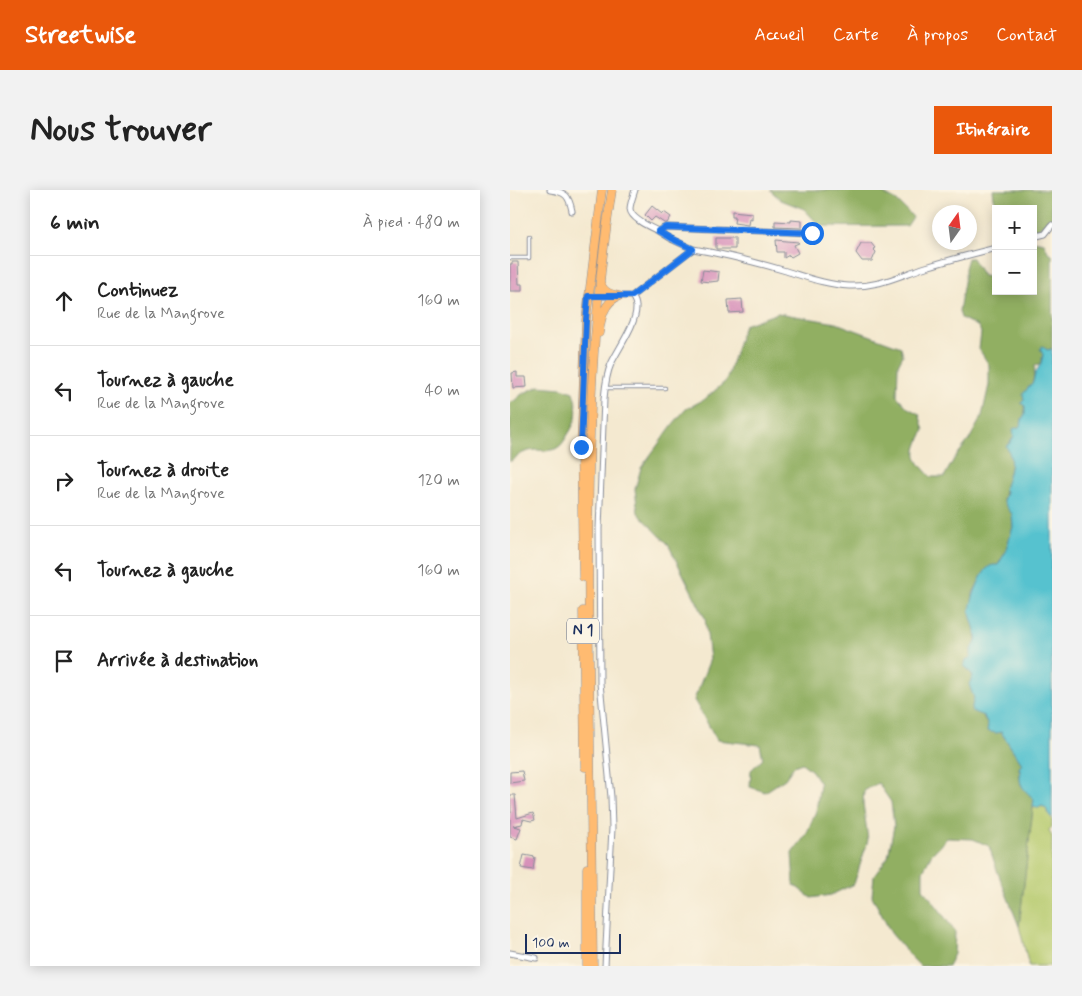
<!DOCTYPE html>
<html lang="fr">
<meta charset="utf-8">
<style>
body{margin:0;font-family:Mynerve,sans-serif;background:#f2f2f2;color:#222}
.controls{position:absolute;right:15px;top:15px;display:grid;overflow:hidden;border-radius:0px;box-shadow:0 2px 12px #0003}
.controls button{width:45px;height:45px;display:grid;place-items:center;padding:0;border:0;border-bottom:1px solid #e0e0e0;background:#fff;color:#222;font:25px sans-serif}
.compass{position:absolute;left:422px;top:15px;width:45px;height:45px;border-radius:50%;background:#fff;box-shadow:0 2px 12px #0003;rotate:14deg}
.scale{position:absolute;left:15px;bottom:12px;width:96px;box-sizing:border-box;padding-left:5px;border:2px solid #1b2f5e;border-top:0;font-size:14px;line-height:18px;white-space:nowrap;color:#1b2f5e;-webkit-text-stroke:4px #fcf5e5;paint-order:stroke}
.stop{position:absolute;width:15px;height:15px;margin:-11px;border:4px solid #1a73e8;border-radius:50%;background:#fff}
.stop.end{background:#1a73e8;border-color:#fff;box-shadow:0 1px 5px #0008}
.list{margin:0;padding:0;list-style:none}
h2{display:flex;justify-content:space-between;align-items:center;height:65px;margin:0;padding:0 20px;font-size:21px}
h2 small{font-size:16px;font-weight:400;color:#767676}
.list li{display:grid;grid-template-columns:32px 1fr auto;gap:15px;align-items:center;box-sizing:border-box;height:90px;padding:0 20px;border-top:1px solid #e0e0e0}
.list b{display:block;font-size:19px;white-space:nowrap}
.list p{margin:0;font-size:16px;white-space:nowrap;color:#767676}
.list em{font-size:16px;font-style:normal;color:#767676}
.icon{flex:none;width:28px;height:28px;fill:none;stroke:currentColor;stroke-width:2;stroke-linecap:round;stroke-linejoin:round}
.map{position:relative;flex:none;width:542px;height:776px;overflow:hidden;border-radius:0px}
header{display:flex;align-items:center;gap:30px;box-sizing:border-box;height:70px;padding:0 25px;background:#ea580c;color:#fff}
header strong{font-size:24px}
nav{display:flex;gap:28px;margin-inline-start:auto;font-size:18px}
.intro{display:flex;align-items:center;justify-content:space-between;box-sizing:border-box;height:120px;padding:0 30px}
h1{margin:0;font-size:35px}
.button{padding:12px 22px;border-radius:0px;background:#ea580c;color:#fff;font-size:18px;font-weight:700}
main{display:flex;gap:30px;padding:0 30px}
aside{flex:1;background:#fff;border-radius:0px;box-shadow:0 2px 12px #0003}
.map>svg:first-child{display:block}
.green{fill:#b7cb6f;stroke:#697d66}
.forest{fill:#91af62;stroke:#566f60}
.water{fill:#56c2cf;stroke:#387896}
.building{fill:#d790b9}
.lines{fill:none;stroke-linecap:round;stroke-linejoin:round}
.service-casing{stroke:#888c97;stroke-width:4.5}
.minor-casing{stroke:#888c97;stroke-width:7}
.primary-casing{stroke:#888c97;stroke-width:9}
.service{stroke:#fff;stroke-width:2.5}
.minor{stroke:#fff;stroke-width:5}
.primary{stroke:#ffbb71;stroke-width:8}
.route{stroke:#1a73e8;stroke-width:6}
.labels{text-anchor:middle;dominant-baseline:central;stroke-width:4;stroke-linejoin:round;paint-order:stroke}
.shield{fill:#fcf5e5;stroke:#5e6a86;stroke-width:1}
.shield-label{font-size:15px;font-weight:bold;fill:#1b2f5e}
</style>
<header>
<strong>Streetwise</strong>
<nav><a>Accueil</a><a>Carte</a><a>À propos</a><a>Contact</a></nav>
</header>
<div class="intro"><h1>Nous trouver</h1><a class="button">Itinéraire</a></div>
<main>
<aside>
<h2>6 min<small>À pied · 480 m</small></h2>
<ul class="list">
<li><svg class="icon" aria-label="ahead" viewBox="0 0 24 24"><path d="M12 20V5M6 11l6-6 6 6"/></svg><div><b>Continuez</b><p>Rue de la Mangrove</p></div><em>160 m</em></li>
<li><svg class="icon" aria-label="left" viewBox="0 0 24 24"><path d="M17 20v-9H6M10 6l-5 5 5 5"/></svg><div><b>Tournez à gauche</b><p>Rue de la Mangrove</p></div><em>40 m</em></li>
<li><svg class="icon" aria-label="right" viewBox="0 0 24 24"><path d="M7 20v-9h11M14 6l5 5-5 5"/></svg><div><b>Tournez à droite</b><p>Rue de la Mangrove</p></div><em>120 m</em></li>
<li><svg class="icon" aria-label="left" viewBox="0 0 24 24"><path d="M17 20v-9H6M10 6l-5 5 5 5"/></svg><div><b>Tournez à gauche</b></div><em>160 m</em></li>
<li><svg class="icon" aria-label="arrive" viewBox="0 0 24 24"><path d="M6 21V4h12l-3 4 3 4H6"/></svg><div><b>Arrivée à destination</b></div></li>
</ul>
</aside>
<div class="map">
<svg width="542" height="776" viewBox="0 0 542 776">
<rect width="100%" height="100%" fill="#fcf5e5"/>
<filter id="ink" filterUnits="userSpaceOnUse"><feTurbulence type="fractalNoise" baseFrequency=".02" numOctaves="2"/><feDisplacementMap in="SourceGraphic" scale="10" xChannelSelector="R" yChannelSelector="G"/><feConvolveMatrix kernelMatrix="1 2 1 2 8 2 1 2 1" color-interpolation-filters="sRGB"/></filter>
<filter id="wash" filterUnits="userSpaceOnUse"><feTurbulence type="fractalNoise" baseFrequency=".0096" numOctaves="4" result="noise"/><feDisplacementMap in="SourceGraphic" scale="20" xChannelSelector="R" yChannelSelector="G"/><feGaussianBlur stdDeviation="1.12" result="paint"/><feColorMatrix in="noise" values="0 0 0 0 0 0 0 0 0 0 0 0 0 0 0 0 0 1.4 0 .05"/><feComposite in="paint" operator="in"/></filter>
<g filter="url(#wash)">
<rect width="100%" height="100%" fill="#f4e9d0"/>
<path class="green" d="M532 616 536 618 539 625 542 628V637L539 640 542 647V776H519L509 736 523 617 528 618Z"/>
<path class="forest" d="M260 0H367L387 11 403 27 397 36C368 36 339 37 310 36L294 19 271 10Z
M483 0H542V27L527 40 523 39V19H488L484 8Z
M523 51 534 53 538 62 542 65V159L537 160 533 165 531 173 525 176 523 192 514 204V210L511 213 515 215V224L512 229V232L499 254 501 273 493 311 498 319 502 324 503 337 495 363 488 375 480 376 474 383 463 403 464 436 466 450 461 467 456 470 458 479 463 486 461 500 478 536 491 542 512 574 509 578 511 595 524 609 509 736 488 683 479 656 463 649 437 648 421 665 413 681V699L429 719 445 742 444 764 438 776H410L403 769 381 743 362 706 364 686 378 667 384 636 381 612 368 593 354 601 353 613 358 650 344 694 321 705 301 708 284 695 282 663 296 645 306 621 310 594 302 581 292 573 284 576 275 589 255 602 240 597 241 580 253 569 250 555 207 550 184 510 200 469 195 428 158 354 128 323 125 299 131 278 163 234 176 219 195 209 216 191 234 135 268 123 326 133 391 157 393 165 388 175 387 206 398 218 409 224 414 240C402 265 402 267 421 287H434L444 269 459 250 472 226 479 195V175L469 159 471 143 469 137 451 128 449 121 455 86V78L458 68H462L473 86 486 88V101H523Z
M29 196 52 198 63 202C69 221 68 229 57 246 55 250 51 256 47 258 42 261 34 261 28 260 17 260 8 264 0 272V212L4 211 12 204Z"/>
<path class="water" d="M533 156 537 160 542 159V628L539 625 536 618 532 616 528 618 523 617 524 609C515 601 507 594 511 582L509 578 512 574 491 542 486 543 477 541 478 536 474 526 461 521 464 508 461 500 459 494 463 486 458 479 454 476 456 470 461 467V459C473 448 461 435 460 422 460 412 471 381 480 376 482 375 485 375 488 375L495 363 503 337 502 324 498 319 493 311 496 302 494 299C499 283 505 270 496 256L499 254 504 246 503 239 509 237 512 232V229L515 224V216L511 213 514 210 513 204 523 192 525 184 531 173 533 165 530 158Z"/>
<g id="blocks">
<path class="building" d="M142 16 152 24 154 22 161 27 157 33H154L145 27 141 31 135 25Z
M222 21 242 23V29L239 28 238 35 224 33 225 26H222Z
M281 30 292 31V38L265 37V31L281 32Z
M206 48H225V59H206Z
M266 50 288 52 289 53 284 55 288 63 281 67 279 65 274 68V62H267Z
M351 53H361L365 58 363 59 366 62 362 71H352L346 63Z
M2 72H8L9 94H12V101H0V74H2Z
M193 80 209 82 208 91 200 92 191 91Z
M232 109 233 122 219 123 218 110Z
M7 182V187H16L17 197 3 198 2 183Z
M12 581 14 591 0 593V582Z
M0 605H5L7 628 23 623 25 630 21 631 13 629 12 634 3 636 11 638 7 649 0 647V623H1Z
M14 665 25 667 23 680 11 678Z"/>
</g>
</g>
<g filter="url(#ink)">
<use href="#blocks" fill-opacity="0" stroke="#888c97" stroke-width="1"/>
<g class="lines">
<g class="service-casing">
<path id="service" d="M0 68H19V47
M95 198H155"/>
</g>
<g class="minor-casing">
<path id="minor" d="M40 0C56 2 59 6 62 21
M125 0C123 6 120 14 120 19 121 29 140 37 148 41
M523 47 535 44 542 35
M183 59 159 48 148 41 156 37 302 43
M78 106H122L183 59C214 64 245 72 276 81 296 87 317 95 339 96 370 97 388 86 416 77 439 70 462 64 486 58
M0 763 26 768
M95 776 102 638 101 607 90 493 89 339 94 209C95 198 96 185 101 174 108 159 127 133 126 117 126 112 124 109 122 106"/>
</g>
<g class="primary-casing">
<path id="primary" d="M90 92C93 102 100 104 109 106
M89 143C91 128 94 112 109 106
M73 387 71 257 76 130 92 0
M73 421 75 577
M77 678V776
M83 776C82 673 80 570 79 467 77 311 77 154 102 0"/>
</g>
<use href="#service" class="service"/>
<use href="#minor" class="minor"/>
<use href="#primary" class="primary"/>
</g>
</g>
<g class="lines" filter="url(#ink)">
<path class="route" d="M71 257 76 130 78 106H122L183 59 160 48 148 41 156 37 302 43"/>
</g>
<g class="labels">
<rect class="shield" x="57" y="428.5" width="32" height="25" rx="4"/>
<g class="shield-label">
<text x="73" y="441">N 1</text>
</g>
</g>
</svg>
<div class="controls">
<button>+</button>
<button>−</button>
</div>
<svg class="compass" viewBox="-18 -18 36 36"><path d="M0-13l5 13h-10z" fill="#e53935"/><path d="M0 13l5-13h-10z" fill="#767676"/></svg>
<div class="scale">100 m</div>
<div class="stop" style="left:302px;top:43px"></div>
<div class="stop end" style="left:71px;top:257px"></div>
</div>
</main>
